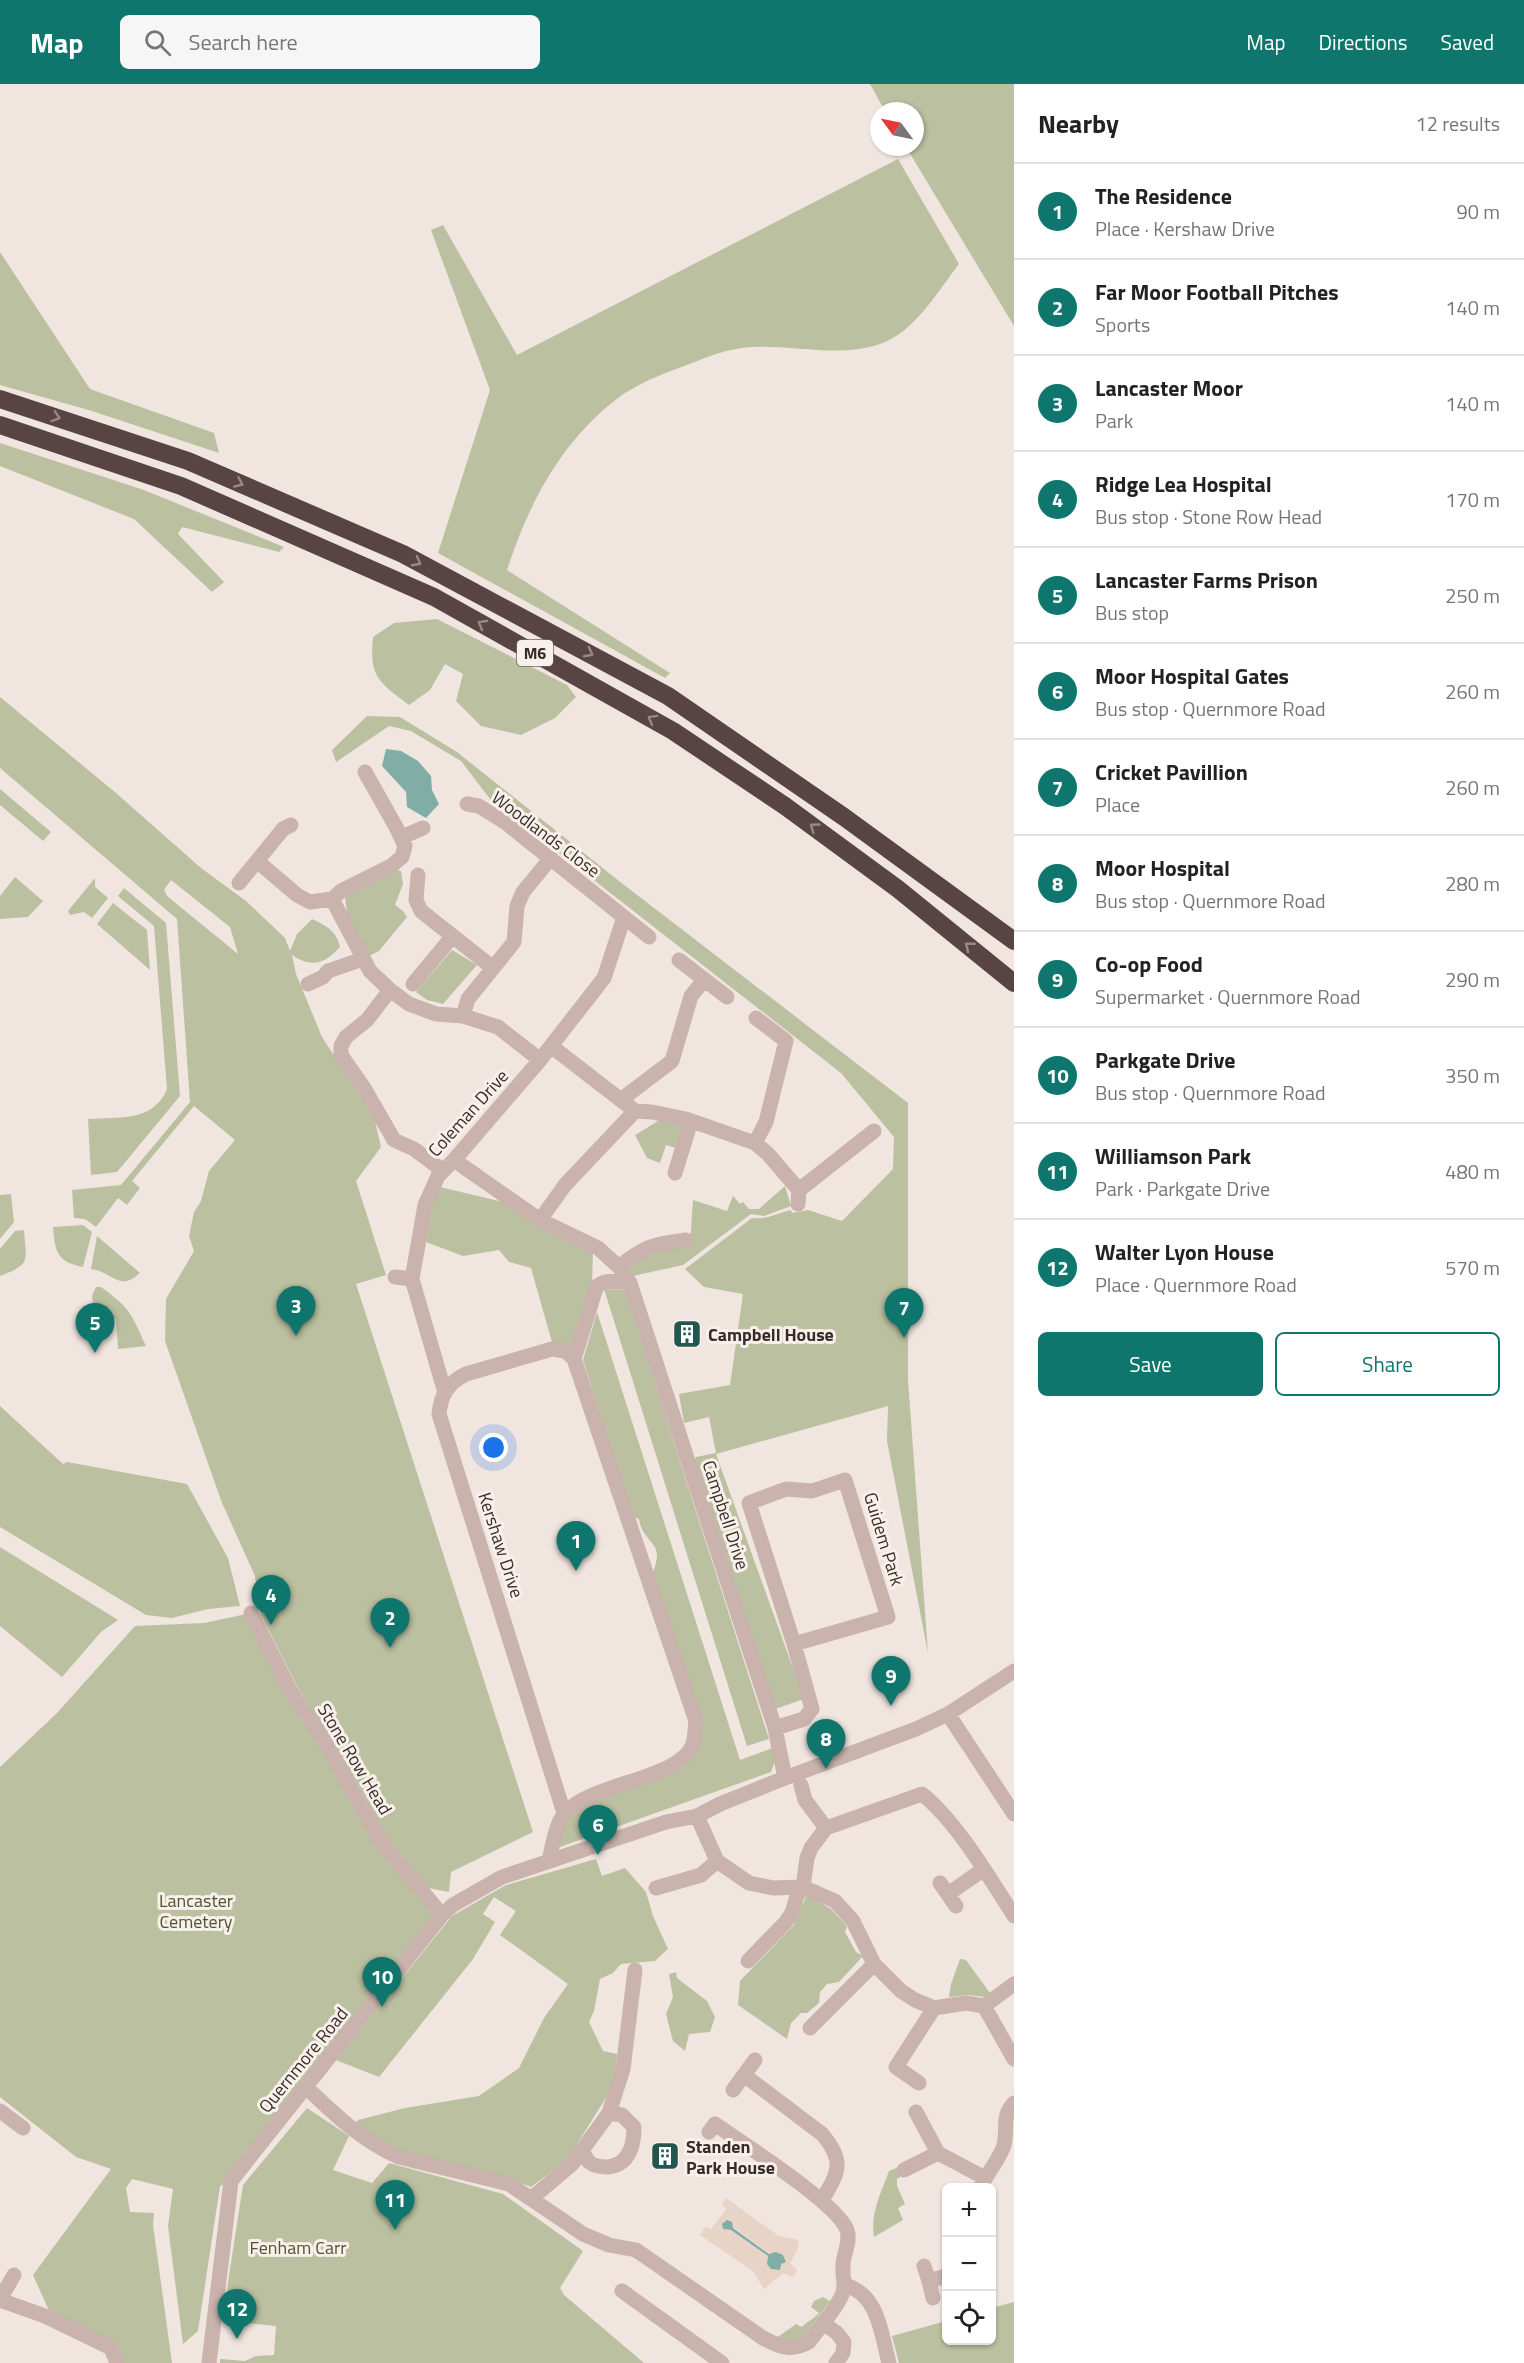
<!DOCTYPE html>
<meta charset="utf-8">
<style>
body{margin:0;font-family:"Titillium Web",sans-serif;background:#f6f6f6;color:#222}
.controls{position:absolute;right:18px;bottom:18px;display:grid;overflow:hidden;border-radius:9px;box-shadow:0 2px 4px #0004}
.controls button{width:54px;height:54px;display:grid;place-items:center;padding:0;border:0;border-bottom:2px solid #e0e0e0;background:#fff;color:#222;font:30px sans-serif}
.compass{position:absolute;left:870px;top:18px;width:54px;height:54px;border-radius:50%;background:#fff;box-shadow:0 2px 4px #0004;rotate:303deg}
.you{position:absolute;left:494px;top:1364px;width:21px;height:21px;margin:-15px;border:4px solid #fff;border-radius:50%;background:#1a73e8;box-shadow:0 0 0 9px #1a73e833}
.badge{display:grid;place-items:center;width:39px;height:39px;border-radius:50%;background:#0f766e;color:#fff;font-size:20px;font-weight:700}
.pin{position:absolute;translate:-50% -50px;filter:drop-shadow(0 2px 3px #0008)}
.pin::after{content:'';position:absolute;top:32px;width:21px;height:18px;background:inherit;clip-path:polygon(0 0,100% 0,50% 100%)}
.list{margin:0;padding:0;list-style:none}
h2{display:flex;justify-content:space-between;align-items:center;height:78px;margin:0;padding:0 24px;font-size:26px}
h2 small{font-size:20px;font-weight:400;color:#767676}
.list li{display:grid;grid-template-columns:39px 1fr auto;gap:18px;align-items:center;box-sizing:border-box;height:96px;padding:0 24px;border-top:2px solid #e0e0e0}
.list b{display:block;font-size:22px;white-space:nowrap}
.list p{margin:0;font-size:20px;white-space:nowrap;color:#767676}
.list em{font-size:20px;font-style:normal;color:#767676}
.actions{display:flex;gap:12px;padding:18px 24px}
.actions a{flex:1;padding:14px 0;border:2px solid #0f766e;border-radius:9px;text-align:center;font-size:21px;color:#0f766e}
.actions .main{background:#0f766e;color:#fff}
.icon{flex:none;width:33px;height:33px;fill:none;stroke:currentColor;stroke-width:2;stroke-linecap:round;stroke-linejoin:round}
.map{position:relative;flex:none;width:1014px;height:2279px;overflow:hidden}
header{display:flex;align-items:center;gap:36px;box-sizing:border-box;height:84px;padding:0 30px;background:#0f766e;color:#fff}
header strong{font-size:28px}
nav{display:flex;gap:33px;margin-inline-start:auto;font-size:21px}
.search{width:420px;height:54px;background:#f6f6f6;display:flex;align-items:center;gap:15px;box-sizing:border-box;padding:0 21px;border-radius:9px;color:#767676;font-size:22px}
main{display:flex}
aside{flex:1;background:#fff}
.map>svg:first-child{display:block}
.green{fill:#bbc0a0;fill-rule:evenodd}
.plaza{fill:#e8d3c7;fill-rule:evenodd}
.water{fill:#80ada6}
.lines{fill:none;stroke-linecap:round;stroke-linejoin:round}
.minor{stroke:#c9b3ac;stroke-width:15}
.highway{stroke:#584442;stroke-width:18}
.oneway{stroke:#988986}
.labels{text-anchor:middle;dominant-baseline:central;stroke-width:6;stroke-linejoin:round;paint-order:stroke}
.shield{fill:#f9f0eb;stroke:#716764;stroke-width:1.5}
.shield-label{font-size:16px;font-weight:bold;fill:#372c2a}
.street-label{font-size:18px;fill:#372c2a;stroke:#f9f0eb}
.poi-label{font-size:18px;font-weight:bold;fill:#372c2a;stroke:#f9f0eb;text-anchor:start}
.park-label{font-size:18px;fill:#4e542f;stroke:#f9f0eb}
</style>
<header>
<strong>Map</strong>
<div class="search"><svg class="icon" aria-label="search" viewBox="0 0 24 24"><circle cx="10" cy="10" r="6"/><path d="M15 15l6 6"/></svg>Search here</div>
<nav><a>Map</a><a>Directions</a><a>Saved</a></nav>
</header>
<main>
<div class="map">
<svg width="1014" height="2279" viewBox="0 0 1014 2279">
<rect width="100%" height="100%" fill="#f1e5df"/>
<path class="green" d="M870 0H1014V242L906 63H915V27H885Z
M898 75 959 180C937 208 915 248 880 260 839 274 796 261 753 263 728 264 707 273 684 282 665 289 647 296 630 306 622 310 615 317 608 322 557 365 527 424 507 486L670 589 665 594 438 469 490 306 431 146 443 141 517 271Z
M0 168 90 305 214 349 219 369 92 327 0 301Z
M0 359 144 406 284 463 279 468 182 443 178 450 224 498 212 508 134 435 0 382Z
M437 535 567 601 576 613 555 634 521 651 481 642 456 617 463 590 445 580 430 606 409 621C379 598 369 594 373 553L394 539Z
M0 613 116 709 201 784 246 817 285 854 290 867 297 850 312 835C325 841 337 847 340 863 325 880 311 884 292 871L296 890 322 953 374 1033 381 1063 356 1097 386 1191 356 1200 533 1748 451 1788 449 1808 423 1803 384 1750 359 1703 297 1602 261 1531 255 1492 222 1419 165 1257 166 1215 194 1167 189 1152 194 1128 201 1117 209 1087 235 1056 194 1022 132 1097 140 1104 127 1121 118 1114 96 1143 85 1135 74 1134 72 1106 121 1101 190 1018 177 835 0 684ZM171 796 230 843 238 870 167 812 164 806Z
M367 632 400 633 457 668 619 797 908 1019V1296L928 1569 887 1357 888 1322 716 1370 804 1615 775 1625 694 1378 696 1373 716 1369 709 1333 684 1339 679 1310 730 1301 743 1210 704 1203 685 1185 752 1134C767 1136 777 1129 791 1126L792 1129 808 1126 842 1137 893 1085 894 1053 841 989 490 715 461 677 411 647 389 642 336 678 332 666Z
M0 705 51 748 43 757 0 721Z
M385 783 401 787 403 800 395 821 403 827 407 833 379 867 369 872 347 829 345 813Z
M15 793 43 817 28 833 0 835V812Z
M95 794V803L108 814 92 834 84 828 70 831 68 827Z
M124 804 166 839 180 1012 117 1088 91 1091 88 1035C118 1033 154 1038 167 1005L154 842 118 812Z
M113 819 147 846 150 886 97 840Z
M452 866 477 881 443 920 427 916 416 908Z
M663 1034 684 1041 676 1064 666 1061 660 1079 647 1074 635 1051Z
M785 1102 791 1122 764 1132 751 1130 683 1181 633 1192 625 1185 650 1168 690 1162 693 1116 727 1127 733 1112 740 1120 743 1118 749 1125H759Z
M440 1103 503 1118 593 1166 592 1202 573 1265 552 1258 531 1184 509 1178 499 1166 463 1172 426 1158 433 1116Z
M11 1110 14 1138 0 1155V1111Z
M83 1141 92 1148 83 1183C57 1178 55 1168 53 1143Z
M24 1146C26 1177 32 1180 0 1192V1165L15 1147Z
M97 1152 140 1189C119 1208 115 1189 91 1185Z
M96 1203H101C130 1224 131 1229 146 1262L118 1265 116 1235 95 1236 92 1212Z
M604 1205 625 1206 769 1655 747 1662Z
M597 1228 740 1676 773 1664 775 1677 771 1688 557 1764 568 1732 696 1664 653 1488C666 1456 643 1461 639 1435L633 1433 583 1276Z
M0 1322 63 1380 67 1378 187 1400 228 1474 240 1522 208 1525 172 1534 146 1531 0 1443Z
M0 1463 118 1536 101 1548 62 1593 0 1542Z
M251 1529 382 1759 442 1831 231 2097 220 2102 198 2247 183 2260 168 2142 173 2105 132 2095 126 2104 130 2128 154 2129 153 2141 172 2279H122L51 2231 33 2191 111 2085 76 2073 0 2013V1683L57 1629 135 1542 204 1539Z
M596 1775 602 1792 625 1784 646 1808 653 1832 668 1865 655 1877 621 1880 613 1889 600 1895 594 1927 589 1938 603 1967 617 1970 615 1992 609 2009 567 2076 531 2103 497 2090 392 2066 354 2041 358 2036 405 2024 479 2012 519 1984 544 1934 568 1900 500 1851 516 1827 494 1813 483 1830 495 1838 473 1875 379 1993 336 1976 452 1832 506 1801Z
M807 1811 831 1825 847 1842 845 1848 856 1868 863 1872 839 1898 827 1900 820 1908 819 1919 807 1929H801L791 1939 787 1955 738 1921 740 1897 793 1842Z
M960 1875 966 1876 990 1909 985 1913 969 1911 949 1913 951 1900Z
M676 1888 677 1894 707 1917 715 1933 710 1948 689 1950 685 1967 673 1957 666 1930 673 1913 669 1890Z
M307 2024 349 2052 333 2086 372 2099 389 2079 503 2110 583 2167 560 2204 564 2211 644 2279H220V2275L245 2277 256 2272 274 2271 276 2242 225 2237 228 2198 243 2101Z
M899 2083 903 2091 897 2095V2102L905 2120 898 2124 903 2136 874 2153C870 2130 881 2109 889 2087Z
M823 2213 830 2217 802 2255 796 2257 775 2255 796 2240 802 2243C807 2237 813 2236 819 2229L811 2223 814 2217Z
M1014 2218V2279H899L892 2252 946 2237V2256H992V2224Z"/>
<path class="plaza" d="M726 2114 779 2152 799 2156 797 2167 790 2179 797 2186 793 2193 783 2189 764 2205 753 2187 700 2151 706 2142 711 2145 726 2125 722 2121ZM725 2137 770 2170 776 2168 785 2177 782 2179 777 2186 771 2185 768 2173 731 2146 723 2145 722 2141Z"/>
<path class="water" d="M386 665 401 667 418 677 431 692 432 706 439 720 426 734 407 723 406 708 382 682Z
M727 2136 732 2138 733 2144 769 2170 776 2168 783 2171 786 2178 781 2180 780 2186 771 2185 767 2180 768 2172 731 2146 723 2145 722 2140Z"/>
<g class="lines">
<path class="minor" d="M467 720 479 722 506 739 649 853
M402 753 423 744
M257 777 297 811 310 818 332 815 341 807 391 782 402 773 405 762 396 743 365 688
M418 791 416 816 421 827 493 884
M239 799 283 745 291 741
M332 815 370 887 390 906 409 920 436 930 463 932 498 943 540 976
M679 876 727 913
M308 900 323 893 328 887 363 875
M413 900 452 853
M390 906 367 936 346 953 341 962V971L364 1004 394 1056 414 1065 442 1086
M463 932 468 915 514 858 517 822 523 808 551 774
M551 962 635 1027 652 1028 686 1035 755 1059 768 1070 799 1106 798 1120
M622 1015 672 977 691 912 704 896
M755 1059 766 1038 786 957 756 934
M454 1076 540 1136 598 1164 619 1183 630 1199 775 1644 785 1694
M675 1089 691 1037
M799 1106 874 1047
M540 1136 565 1101 635 1027
M619 1183C645 1162 654 1160 686 1156
M395 1193 412 1195
M445 1309 412 1195 425 1121 438 1092 454 1076 540 976 604 894 624 833
M251 1529 290 1606 327 1662 382 1759 442 1831
M948 1630 1014 1730
M775 1644 804 1635 812 1625 794 1560 749 1419 786 1405 812 1407 845 1396 888 1533 794 1560
M801 1701 805 1716 826 1744
M564 1729 439 1330C441 1310 448 1299 466 1290L552 1265 565 1267 574 1275 596 1204C604 1194 618 1198 630 1199
M697 1732 717 1777 749 1799 773 1804 803 1803 835 1817 853 1837 874 1880 901 1907 915 1916 934 1924 966 1919 984 1922 1014 1975
M549 1777C552 1764 556 1738 565 1729 592 1698 680 1696 693 1660 695 1653 695 1644 696 1637L574 1275
M940 1799 956 1822
M656 1804 701 1791 717 1777
M948 1810 984 1785
M748 1877 785 1839 792 1829 797 1812 803 1803 807 1774 811 1764 826 1744 922 1710C957 1738 989 1793 1014 1832
M984 1922 1014 1900
M810 1944 874 1880
M744 1991 822 2050C845 2077 839 2088 822 2116
M919 1999 896 1983 934 1924
M306 2003C334 2030 362 2057 399 2073L509 2100 583 2150 609 2161 636 2166 763 2254C780 2263 791 2268 809 2258 819 2244 833 2229 841 2213 847 2202 842 2194 843 2182 843 2169 851 2159 847 2146 837 2119 742 2059 715 2040L709 2048
M733 2006 755 1976
M0 2027 23 2044
M916 2028 938 2069 985 2094
M581 2066C584 2069 586 2075 589 2078 594 2082 603 2083 608 2083 629 2081 634 2062 634 2043L622 2031 609 2029
M904 2086 938 2069
M980 2104C986 2091 1001 2073 1004 2061 1008 2046 1001 2032 1014 2019
M532 2114 572 2080 609 2029 623 1985 635 1886
M924 2182 929 2197
M846 2201C879 2212 881 2249 889 2279
M622 2207 722 2279
M933 2214 929 2197 946 2192
M0 2215 14 2191
M0 2216 45 2232 111 2264 117 2279
M823 2239 837 2249 844 2258 843 2269 836 2279
M209 2279 231 2097 442 1831 453 1821 502 1793 666 1738 697 1732 720 1720 785 1694 916 1645 948 1630 1014 1587"/>
<path class="highway" d="M0 315 188 377 403 470 668 612 844 733 1014 857
M0 341 181 402 434 513 673 647 785 722 898 805 1014 899"/>
</g>
<defs><path id="oneway-chevron" d="M-2-3.5L2.5 0L-2 3.5" fill="none" stroke-width="1.6" stroke-linecap="round" stroke-linejoin="round" transform="scale(1.5)"/></defs>
<g class="oneway">
<use href="#oneway-chevron" transform="translate(56 333) rotate(18)"/>
<use href="#oneway-chevron" transform="translate(239 399) rotate(24)"/>
<use href="#oneway-chevron" transform="translate(417 478) rotate(28)"/>
<use href="#oneway-chevron" transform="translate(482 540) rotate(-151)"/>
<use href="#oneway-chevron" transform="translate(589 569) rotate(28)"/>
<use href="#oneway-chevron" transform="translate(652 635) rotate(-151)"/>
<use href="#oneway-chevron" transform="translate(814 743) rotate(-144)"/>
<use href="#oneway-chevron" transform="translate(969 862) rotate(-141)"/>
</g>
<defs>
<g id="building-square" transform="scale(1.5)"><rect x="-9" y="-9" width="18" height="18" rx="4" fill="#225750" stroke="#f9f0eb"/><path d="M-4-6H4V6H1V3H-1V6H-4ZM-2.5-4.3h1.7v1.8h-1.7ZM.8-4.3h1.7v1.8H.8ZM-2.5-1h1.7V.8h-1.7ZM.8-1h1.7V.8H.8Z" fill="#fff"/></g>
</defs>
<g fill-rule="evenodd">
<use href="#building-square" x="687" y="1250"/>
<use href="#building-square" x="665" y="2072"/>
</g>
<g class="labels">
<rect class="shield" x="517" y="556" width="36" height="26" rx="4.5"/>
<g class="shield-label">
<text x="535" y="569">M6</text>
</g>
<g class="street-label">
<text transform="translate(546 750) rotate(37)">Woodlands Close</text>
<text transform="translate(468 1029) rotate(-48)">Coleman Drive</text>
<text transform="translate(726 1431) rotate(72)">Campbell Drive</text>
<text transform="translate(884 1455) rotate(73)">Guidem Park</text>
<text transform="translate(501 1461) rotate(72)">Kershaw Drive</text>
<text transform="translate(355 1675) rotate(59)">Stone Row Head</text>
<text transform="translate(303 1976) rotate(-51)">Quernmore Road</text>
</g>
<g class="poi-label">
<text x="708" y="1250">Campbell House</text>
<text x="686" y="2062">Standen<tspan x="686" dy="21">Park House</tspan></text>
</g>
<g class="park-label">
<text x="196" y="1816">Lancaster<tspan x="196" dy="21">Cemetery</tspan></text>
<text x="298" y="2163">Fenham Carr</text>
</g>
</g>
</svg>
<div class="controls">
<button>+</button>
<button>−</button>
<button><svg class="icon" aria-label="locate" viewBox="0 0 24 24"><circle cx="12" cy="12" r="6"/><path d="M12 2v4M12 18v4M2 12h4M18 12h4"/></svg></button>
</div>
<svg class="compass" viewBox="-18 -18 36 36"><path d="M0-13l5 13h-10z" fill="#e53935"/><path d="M0 13l5-13h-10z" fill="#767676"/></svg>
<div class="you"></div>
<div class="pin badge" style="left:576px;top:1487px">1</div>
<div class="pin badge" style="left:390px;top:1564px">2</div>
<div class="pin badge" style="left:296px;top:1252px">3</div>
<div class="pin badge" style="left:271px;top:1541px">4</div>
<div class="pin badge" style="left:95px;top:1269px">5</div>
<div class="pin badge" style="left:598px;top:1771px">6</div>
<div class="pin badge" style="left:904px;top:1254px">7</div>
<div class="pin badge" style="left:826px;top:1685px">8</div>
<div class="pin badge" style="left:891px;top:1622px">9</div>
<div class="pin badge" style="left:382px;top:1923px">10</div>
<div class="pin badge" style="left:395px;top:2146px">11</div>
<div class="pin badge" style="left:237px;top:2255px">12</div>
</div>
<aside>
<h2>Nearby<small>12 results</small></h2>
<ul class="list">
<li><span class="badge">1</span><div><b>The Residence</b><p>Place · Kershaw Drive</p></div><em>90 m</em></li>
<li><span class="badge">2</span><div><b>Far Moor Football Pitches</b><p>Sports</p></div><em>140 m</em></li>
<li><span class="badge">3</span><div><b>Lancaster Moor</b><p>Park</p></div><em>140 m</em></li>
<li><span class="badge">4</span><div><b>Ridge Lea Hospital</b><p>Bus stop · Stone Row Head</p></div><em>170 m</em></li>
<li><span class="badge">5</span><div><b>Lancaster Farms Prison</b><p>Bus stop</p></div><em>250 m</em></li>
<li><span class="badge">6</span><div><b>Moor Hospital Gates</b><p>Bus stop · Quernmore Road</p></div><em>260 m</em></li>
<li><span class="badge">7</span><div><b>Cricket Pavillion</b><p>Place</p></div><em>260 m</em></li>
<li><span class="badge">8</span><div><b>Moor Hospital</b><p>Bus stop · Quernmore Road</p></div><em>280 m</em></li>
<li><span class="badge">9</span><div><b>Co-op Food</b><p>Supermarket · Quernmore Road</p></div><em>290 m</em></li>
<li><span class="badge">10</span><div><b>Parkgate Drive</b><p>Bus stop · Quernmore Road</p></div><em>350 m</em></li>
<li><span class="badge">11</span><div><b>Williamson Park</b><p>Park · Parkgate Drive</p></div><em>480 m</em></li>
<li><span class="badge">12</span><div><b>Walter Lyon House</b><p>Place · Quernmore Road</p></div><em>570 m</em></li>
</ul>
<div class="actions"><a class="main">Save</a><a>Share</a></div>
</aside>
</main>
